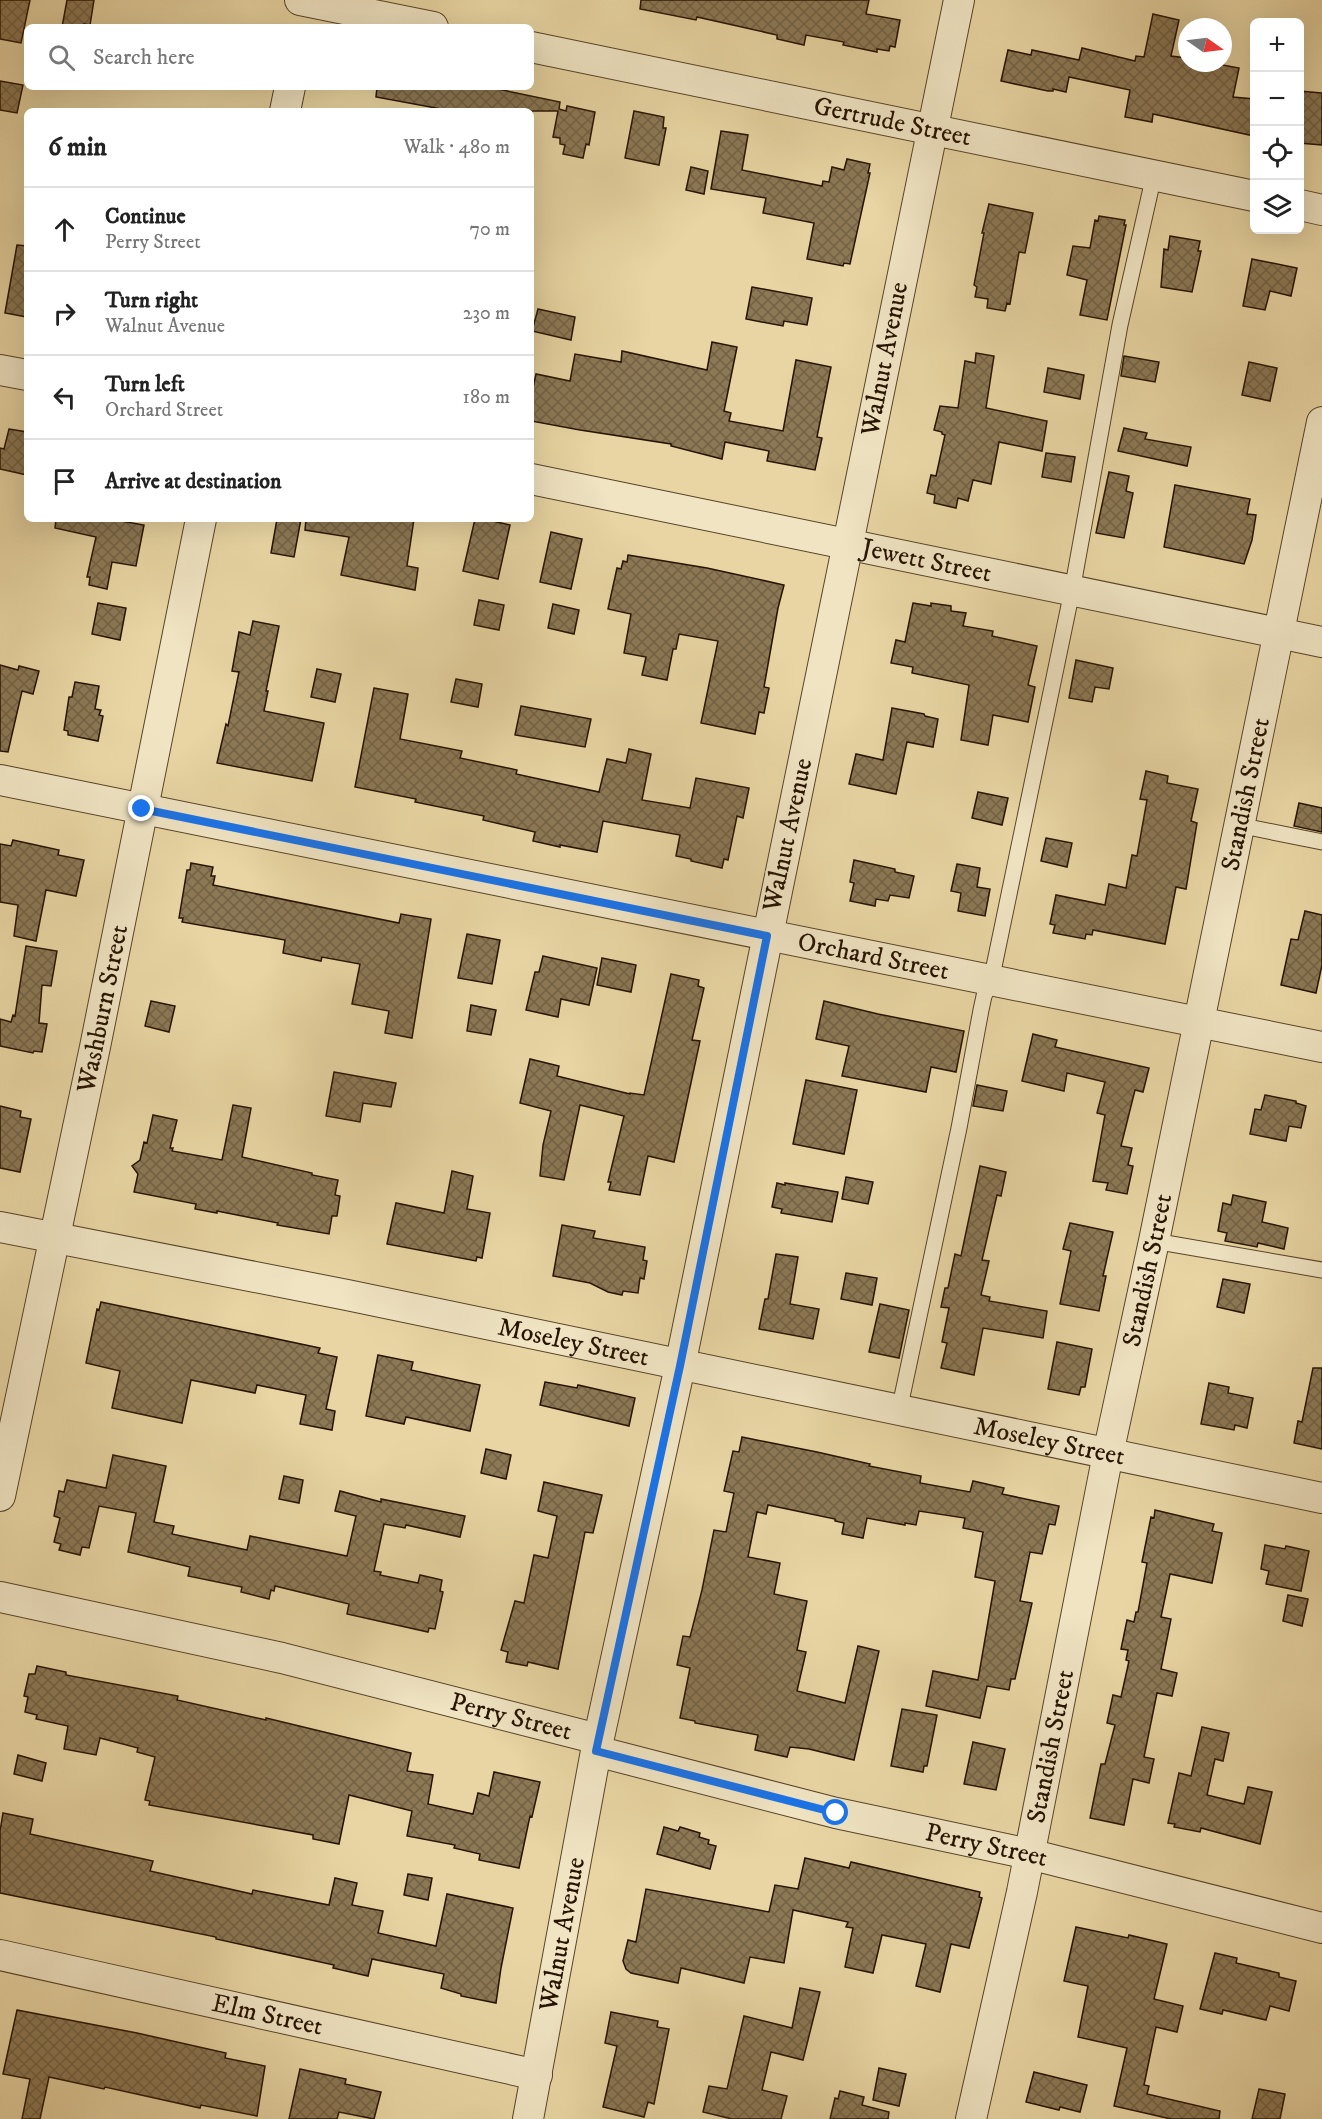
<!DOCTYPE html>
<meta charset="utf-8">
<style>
body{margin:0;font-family:"IM FELL DW Pica",serif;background:#f6f6f6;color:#222}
.controls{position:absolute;right:18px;top:18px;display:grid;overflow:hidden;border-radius:9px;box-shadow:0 6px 24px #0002}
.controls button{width:54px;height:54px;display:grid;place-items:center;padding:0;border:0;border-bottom:2px solid #e0e0e0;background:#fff;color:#222;font:30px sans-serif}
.compass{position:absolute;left:1178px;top:18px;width:54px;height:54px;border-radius:50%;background:#fff;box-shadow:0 6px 24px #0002;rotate:104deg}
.stop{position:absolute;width:18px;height:18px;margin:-14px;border:4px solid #1a73e8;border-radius:50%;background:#fff}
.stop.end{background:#1a73e8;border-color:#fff;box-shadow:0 2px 6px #0008}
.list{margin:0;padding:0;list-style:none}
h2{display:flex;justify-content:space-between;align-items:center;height:78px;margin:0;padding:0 24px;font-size:26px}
h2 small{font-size:20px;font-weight:400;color:#767676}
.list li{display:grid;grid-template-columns:39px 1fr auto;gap:18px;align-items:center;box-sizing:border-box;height:84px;padding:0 24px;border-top:2px solid #e0e0e0}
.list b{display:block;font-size:22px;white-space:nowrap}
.list p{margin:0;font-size:20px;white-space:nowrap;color:#767676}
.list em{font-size:20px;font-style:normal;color:#767676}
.icon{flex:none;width:33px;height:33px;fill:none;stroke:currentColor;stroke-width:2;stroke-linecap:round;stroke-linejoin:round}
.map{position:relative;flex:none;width:1322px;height:2119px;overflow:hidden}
.search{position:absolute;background:#fff;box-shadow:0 6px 24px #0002;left:24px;top:24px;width:510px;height:66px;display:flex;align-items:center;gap:15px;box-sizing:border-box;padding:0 21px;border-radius:9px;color:#767676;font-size:22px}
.panel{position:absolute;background:#fff;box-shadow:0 6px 24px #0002;left:24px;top:108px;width:510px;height:414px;border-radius:9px}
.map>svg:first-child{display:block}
.building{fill:url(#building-cross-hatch);stroke:#271300;stroke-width:1.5}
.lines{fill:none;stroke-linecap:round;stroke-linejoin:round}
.lane-casing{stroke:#574429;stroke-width:17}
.street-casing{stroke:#574429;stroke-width:32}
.lane{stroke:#f0e4c3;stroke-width:15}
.street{stroke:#f0e4c3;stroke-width:30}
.route{stroke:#1a73e8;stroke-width:8}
.labels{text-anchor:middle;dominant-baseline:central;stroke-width:4.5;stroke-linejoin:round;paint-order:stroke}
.street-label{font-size:26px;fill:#271300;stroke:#f0e4c3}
</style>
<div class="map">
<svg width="1322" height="2119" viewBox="0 0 1322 2119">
<defs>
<pattern id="building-cross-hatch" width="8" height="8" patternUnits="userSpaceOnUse" patternTransform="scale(1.5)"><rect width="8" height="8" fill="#8b7855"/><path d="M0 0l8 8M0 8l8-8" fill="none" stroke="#726144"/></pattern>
</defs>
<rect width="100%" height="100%" fill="#e8d5a3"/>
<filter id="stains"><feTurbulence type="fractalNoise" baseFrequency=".00333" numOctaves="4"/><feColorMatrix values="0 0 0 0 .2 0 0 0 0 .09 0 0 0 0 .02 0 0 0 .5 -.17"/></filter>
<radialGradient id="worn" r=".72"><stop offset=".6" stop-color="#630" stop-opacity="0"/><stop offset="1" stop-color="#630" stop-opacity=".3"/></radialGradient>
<path class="building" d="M0 0H30L21 43 0 39Z
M67 0H94L90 25 84 24V27H62Z
M641 0H869L866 14 900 20 895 47 890 46 889 51 877 49V52L843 45 844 42 806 35 804 45 777 39V35L697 17 696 20 640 9Z
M1153 14 1179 20 1171 56 1187 58V63H1212L1239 68 1233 97 1254 99V136L1153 114 1152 122 1125 117 1130 90 1069 77 1066 92 1053 89V91H1048L1001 81 1008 50 1031 55 1032 50 1079 60 1082 48 1135 61 1136 56 1144 57Z
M0 81 23 85 17 113 0 110Z
M377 87H488L560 102 559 109 566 111 567 106 595 112 589 145 586 144 583 158 563 154 565 145 560 144V138L553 137 558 111H452L376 97Z
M1299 91 1322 93V145L1299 143Z
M634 111 664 117 663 128H666L659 165 625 158Z
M721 131 748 135 742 170 822 186 823 181 829 182 832 167 844 170 847 159 870 164 868 173H870L850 264 844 263 843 266 807 259 814 223 763 213 766 198 711 189Z
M691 167 708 171 704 194 686 190Z
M989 204 1033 213 1025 253 1019 252 1010 304 1007 303 1005 311 987 308 988 299 975 297 977 287 974 285 984 233H982Z
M1099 216 1125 220 1124 225H1126L1107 320 1080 315 1087 280 1067 275 1073 246 1090 248 1095 220 1098 221Z
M1170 236 1200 241 1198 251H1201L1192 292 1161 287 1164 249 1168 250Z
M17 245 27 246V317L5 313Z
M1252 259 1297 268 1291 296 1270 291 1265 310 1243 306Z
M752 287 812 298 807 325 784 321 783 326 746 319Z
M538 309 575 317 571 340 532 331Z
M712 342 737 347 724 411 731 413 729 421 783 431 796 360 831 367 817 437 822 438 815 470 767 461 769 451 725 442 722 459 671 446V444L580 430 531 421V397L536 374 570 381 575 354 621 362 622 351 707 370Z
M976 353 994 356 986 408 1047 421 1042 451 999 442 991 484 973 480 968 501 958 498 956 508 934 503 935 495 927 493 931 475 936 476 945 435 942 434V432L934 430 940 406 958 408 965 361 975 363Z
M1124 356 1159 362 1155 382 1121 376Z
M1249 362 1277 368 1270 401 1242 395Z
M1048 368 1084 375 1080 399 1044 392Z
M1124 428 1147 433 1145 439 1191 447 1187 466 1118 451Z
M9 429 27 432V475L0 469V448L4 449Z
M1046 453 1075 457 1071 482 1042 477Z
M1109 472 1129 476 1126 491 1133 493 1124 538 1096 533Z
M1175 485 1250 499 1247 514 1256 515 1252 540 1244 564 1164 547Z
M56 519H110L144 525 136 566 112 562 107 589 89 585 90 577H87L96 537 55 528Z
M277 519H301L294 557 271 553Z
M306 519H414L407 566 418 568 415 590 341 575 349 537 305 530Z
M475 519H484L510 525 498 579 463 571Z
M551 532 582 539 571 589 540 582Z
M628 555 707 568 784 585 778 608 764 687 769 688 764 713 759 712 755 734 701 723 718 641 679 634 676 649H673L667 680 642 675 646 657 624 653 631 614 608 609 617 568 621 569 623 561 627 562Z
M479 600 504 605 499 630 474 625Z
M98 603 126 608 120 640 92 634Z
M913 603 931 606V603L951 606V611L966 613 963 626 993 631 992 636 1037 646 1028 685 1035 687 1028 722 993 715 988 745 961 740 969 685 912 673 913 667 891 663 896 640 905 642Z
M553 604 579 610 574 634 548 628Z
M253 621 279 626 266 691H268L264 711 324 723 312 781 217 763 226 724 228 726 239 672 232 671 239 632 250 635Z
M1076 660 1113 668 1109 689 1095 687 1092 702 1069 698Z
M0 665 18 670 19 666 39 671 33 694 22 691 8 752 0 751Z
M317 669 341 674 335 702 311 697Z
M456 679 482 684 478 707 451 702Z
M75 682 99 686 95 709 101 710 99 715 103 716 98 741 68 735V731L64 730 69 697H72Z
M374 688 408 694 400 739 462 751 460 758 517 770 516 774 599 792 607 759 626 763 629 749 651 754 642 800 690 808 696 778 749 788 743 818 737 816 728 860 724 859 722 868 691 861V859L676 856 680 835 603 821 597 852 560 845V847L533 841 535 832 483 820 484 816 415 802 416 799 355 787Z
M521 706 591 719 585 747 515 735Z
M892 708 924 714 925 716 938 719 933 747 907 742 896 794 849 784 856 754 883 760Z
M1146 771 1168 776 1167 783 1198 789 1191 821 1197 823 1186 889 1176 887 1165 944 1093 930 1092 935 1086 934 1085 939 1053 933 1055 925 1050 924 1056 895 1105 905 1109 884 1126 888 1132 855 1137 856 1147 800 1140 799Z
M978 792 1008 798 1002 825 972 818Z
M1299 803 1322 808V832L1294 826Z
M1046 838 1072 843 1067 867 1041 861Z
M13 840 59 850 58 855 84 860 76 896 46 890 36 941 14 936 18 905 0 902V844L11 846Z
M854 860 895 869V872L914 876 909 898 890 895 888 901 876 899 875 906 850 901 854 883 850 882Z
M191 863 213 867 211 876H215L213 885 399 923 401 914 431 919 412 1038 385 1033 389 1011 352 1004 360 964 322 957 321 961 283 953 285 940 182 922 183 918H179L187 870H190Z
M957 864 980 868 977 887 990 889 985 916 958 911 961 893 951 891Z
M1305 911 1322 915V965L1316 993 1281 985 1291 939 1298 940Z
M467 934 500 940 492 984 458 978Z
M26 946 57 951 51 986 42 985 39 1023 47 1024 42 1052 34 1051 33 1053 0 1046V1019L11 1022 13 1015 15 1016Z
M543 956 597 968 589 1005 561 999 558 1017 526 1010 535 972H539Z
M602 958 636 965 631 992 597 985Z
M671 974 699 980 698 986 704 988 692 1040 700 1041 674 1162 648 1156 640 1195 609 1190 611 1182H608L624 1116 580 1105 564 1180 540 1176 543 1145 551 1111 520 1103 530 1059 559 1066 557 1076 630 1094V1093L644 1095Z
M151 1001 175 1006 169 1032 145 1026Z
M824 1001 878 1014 964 1031 956 1072 931 1067 926 1092 842 1076 849 1046 816 1039Z
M471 1005 496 1010 491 1035 467 1031Z
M1033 1034 1057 1040 1055 1047 1149 1068 1143 1092 1135 1090 1121 1146 1132 1148 1128 1165 1133 1166 1127 1194 1106 1190 1108 1183 1093 1181 1105 1115 1097 1113 1105 1082 1067 1073 1064 1091 1022 1081Z
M334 1072 396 1083 391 1107 363 1103 360 1122 326 1116Z
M806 1080 857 1090 844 1154 793 1144Z
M977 1085 1007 1091 1003 1111 973 1106Z
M1265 1095 1296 1101V1103L1306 1106 1301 1128 1289 1126 1286 1141 1250 1134 1255 1109 1261 1110Z
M233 1105 251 1108 242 1157 312 1173V1175L338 1180 335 1195 340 1196 337 1216H332L329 1234 277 1225 278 1223 217 1211V1213L195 1209 196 1204 134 1192 138 1174 132 1166 140 1160 144 1142 147 1143 153 1115 177 1120 170 1148H173L172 1151 222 1160Z
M0 1106 21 1111 20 1117 31 1119 20 1172 0 1168Z
M980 1166 1006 1172 1001 1196 997 1195 982 1260 989 1261 981 1295 990 1297 989 1301 1047 1311 1043 1338 983 1328 974 1375 941 1368 947 1343 942 1342 949 1308 941 1307 945 1288H948L955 1254 961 1256Z
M452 1171 473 1176 467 1209 490 1213 482 1258 477 1257 476 1261 387 1244 396 1203 444 1213Z
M846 1177 873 1182 868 1204 842 1199Z
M777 1183 785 1185V1183L838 1192 832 1222 781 1213 782 1209 772 1207Z
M1233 1195 1266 1202 1262 1222 1288 1228 1284 1249 1258 1243 1257 1247 1225 1241 1227 1233 1218 1231 1223 1203 1231 1205Z
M1070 1223 1113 1232 1103 1276H1106L1099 1311 1060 1304 1071 1251 1063 1249Z
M562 1225 595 1231 593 1238 645 1247 643 1260 647 1261 644 1279 640 1278 638 1293 623 1291 622 1295 608 1292 590 1283 553 1276Z
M776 1254 798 1257 790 1304 819 1309 813 1339 759 1329 765 1299H768Z
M846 1273 877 1278 872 1305 841 1299Z
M1223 1279 1250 1284 1244 1313 1217 1307Z
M101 1302 320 1348 318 1353 337 1357 326 1409 335 1411 332 1430 300 1424 306 1395 257 1385 255 1393 191 1380 182 1423 112 1408 120 1371 86 1363 97 1309 99 1310Z
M880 1304 909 1310 899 1358 869 1352Z
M1057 1342 1092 1349 1085 1387H1081L1079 1395 1048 1389Z
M378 1355 413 1362 411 1370 480 1385 470 1431 406 1417 404 1424 366 1416Z
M1313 1368H1322V1449L1294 1443 1298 1421 1302 1422Z
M545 1382 577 1388 578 1385 635 1398 629 1426 540 1405Z
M1209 1383 1229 1387 1228 1393 1253 1398 1247 1428 1235 1425 1234 1430 1201 1424Z
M742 1437 817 1452 870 1464 869 1466 921 1476 920 1483 970 1492 973 1481 1004 1488 1002 1494 1059 1506 1055 1525 1049 1524 1042 1554 1030 1552 1020 1601 1032 1603 1015 1679H1011L1009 1690 987 1686 980 1718 926 1706 933 1671 978 1680 995 1581 975 1577 983 1532 963 1528 965 1518 919 1511 916 1525 905 1523V1525L867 1518 863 1538 842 1534 844 1523 835 1521V1519L768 1505 766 1514 757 1512 748 1557 780 1563 774 1594 807 1601 797 1650 806 1652 797 1691 845 1703 858 1646 879 1651 854 1760 809 1749 790 1747 787 1757 755 1750 758 1735 695 1723V1721L680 1718 690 1668 677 1665 683 1636 690 1637 702 1590 714 1530 726 1532 734 1493 724 1491 733 1451 739 1452Z
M486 1449 511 1455 506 1479 481 1473Z
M113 1455 166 1466 154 1522 174 1526 172 1534 247 1550 250 1536 347 1556 356 1516 335 1511 340 1491 381 1502V1499L465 1516 460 1537 406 1525 405 1528 384 1524 374 1571 381 1572 380 1575 418 1583 420 1575 442 1580 440 1591 443 1592 435 1629 429 1628 428 1632 347 1614 349 1604 275 1586 274 1591 271 1590 269 1599 241 1592 242 1587 188 1576 190 1567 128 1552 136 1513 99 1506 89 1548 82 1547 80 1555 59 1550 61 1544 54 1542 60 1518 54 1516 59 1491 64 1492 67 1480 106 1488Z
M284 1476 303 1480 299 1503 279 1499Z
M544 1482 602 1495 593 1533 585 1532 558 1669 528 1662 527 1666 506 1662 508 1652 501 1650 515 1601 524 1603 534 1555 548 1558 557 1516 538 1511Z
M1155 1510 1214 1524 1212 1531 1222 1533 1212 1583 1170 1574 1161 1617 1171 1619 1161 1669 1177 1673 1172 1696 1157 1693 1144 1757 1154 1759 1149 1783 1133 1779 1124 1825 1090 1818 1101 1764H1105L1115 1725 1107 1723 1113 1695 1121 1697 1129 1661 1126 1660 1128 1650 1121 1649 1127 1620 1134 1622 1136 1612H1138L1147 1563 1142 1562 1151 1517 1154 1518Z
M1265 1545 1285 1549 1286 1546 1309 1551 1301 1591 1266 1584 1269 1571 1261 1569Z
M1288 1595 1308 1599 1302 1626 1283 1621Z
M37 1666 66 1672V1675L178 1696 177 1700 266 1720V1718L411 1753 407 1771 433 1775 428 1804 473 1814 478 1793 489 1796 494 1772 540 1782 532 1817 530 1816 519 1868 479 1860 480 1854 454 1848 455 1845 407 1836 412 1811 349 1795 339 1844 313 1839V1835L149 1805 150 1801 145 1800 155 1757 137 1752 138 1748 100 1738 96 1755 64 1749 68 1726 36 1719 37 1715 25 1712 28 1697 24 1696 29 1674H35Z
M902 1709 937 1715 927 1766H924L923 1772 891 1766Z
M1202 1727 1229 1733 1223 1761 1215 1759 1207 1795 1244 1804 1248 1787 1272 1792 1260 1844 1201 1828 1200 1832 1174 1827 1175 1824 1168 1823 1179 1773 1191 1776Z
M973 1742 1005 1749 996 1790 964 1784Z
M18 1755 46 1763 42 1781 14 1774Z
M3 1813 33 1819 30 1834 153 1861 150 1871 252 1894 253 1890 329 1905 335 1878 357 1883 352 1905 383 1911 378 1933 436 1946 447 1894 513 1908 501 1968 496 2003 461 1996V1994L441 1988 444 1974 372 1959 368 1976 333 1968 334 1965 216 1939V1937L0 1893V1831Z
M664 1827 678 1831 680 1827 700 1833 699 1837 709 1840 708 1844 716 1846 710 1869 657 1854Z
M805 1858 849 1868 851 1862 980 1892 979 1897 982 1898 969 1948 951 1944 940 1992 916 1986 926 1944 882 1935 873 1973 845 1967 853 1928 846 1927 848 1922 793 1910 784 1963 750 1957 744 1983 681 1968 678 1983 631 1973 626 1969 623 1961 628 1940 636 1942 646 1889 769 1912 775 1885 798 1889Z
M408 1874 432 1878 428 1900 404 1895Z
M1076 1927 1128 1938 1129 1935 1167 1944 1154 1999 1183 2006 1177 2032 1156 2027 1144 2085 1149 2086 1147 2094 1220 2111 1219 2119H1171L1114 2106 1127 2048 1078 2037 1088 1986 1064 1981Z
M1215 1953 1237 1958 1236 1963 1279 1973V1977L1296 1981 1289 2011 1270 2006 1266 2020 1223 2010 1222 2014 1200 2009Z
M800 1988 820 1992 803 2060 771 2052 762 2090 787 2096 781 2119H732L703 2112 709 2086 727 2089 744 2016 792 2028Z
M17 2010 137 2033 226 2053 225 2058 265 2066 257 2116 201 2105 200 2108 105 2087 104 2089 49 2077 40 2119H22L30 2079 3 2074Z
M611 2012 658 2021 657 2027 669 2029 654 2104 648 2102 644 2117 603 2107 617 2046 605 2043Z
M879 2068 906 2074 899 2106 873 2100Z
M300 2069 346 2079 345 2084 381 2092 374 2119 339 2112 337 2119H289Z
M1034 2072 1087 2085 1080 2112 1060 2107 1059 2110 1026 2102Z
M1259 2089 1285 2094 1280 2119H1252Z
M840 2091 864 2097 862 2105 889 2112 888 2119H830L835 2098 838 2099Z"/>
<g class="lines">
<g class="lane-casing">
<path id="lane" d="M1238 825 1322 842
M1154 1241 1322 1270
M899 1411 959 1128 981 1010 984 996 991 981 1072 591 1120 325 1154 175"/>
</g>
<g class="street-casing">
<g id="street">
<path d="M300 0 433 27"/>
<path id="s1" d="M959 0 680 1366 596 1751 836 1813 1029 1854 1322 1928"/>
<path id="s2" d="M531 47 1254 196"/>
<path d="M285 111 290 87"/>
<path d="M1300 205 1322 210"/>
<path d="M0 370 27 375"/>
<path id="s3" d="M531 479 1322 642"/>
<path id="s4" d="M0 780 1322 1047"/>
<path id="s5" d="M0 1227 347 1295 1322 1498"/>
<path id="s6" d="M0 1496 95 1047 201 519"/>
<path id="s7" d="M0 1597 282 1658 598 1739"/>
<path id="s8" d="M0 1955 537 2075"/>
<path id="s9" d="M528 2119 596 1751"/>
<path id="s10" d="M971 2119 1022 1892 1108 1454 1154 1241 1322 422"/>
</g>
</g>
<use href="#lane" class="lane"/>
<use href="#street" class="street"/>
</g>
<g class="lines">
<path class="route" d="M142 809 767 936 680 1366 596 1751 836 1813"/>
</g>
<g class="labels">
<g class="street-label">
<text stroke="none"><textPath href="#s2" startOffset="369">Gertrude Street</textPath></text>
<text transform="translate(885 359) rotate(-79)">Walnut Avenue</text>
<text stroke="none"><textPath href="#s3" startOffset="404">Jewett Street</textPath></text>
<text stroke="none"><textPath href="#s10" startOffset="1353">Standish Street</textPath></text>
<text transform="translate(788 835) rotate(-78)">Walnut Avenue</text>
<text stroke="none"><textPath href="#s4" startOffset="891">Orchard Street</textPath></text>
<text stroke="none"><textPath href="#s6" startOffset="498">Washburn Street</textPath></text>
<text stroke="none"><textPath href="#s10" startOffset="867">Standish Street</textPath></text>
<text stroke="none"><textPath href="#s5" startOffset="585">Moseley Street</textPath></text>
<text stroke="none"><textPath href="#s5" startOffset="1071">Moseley Street</textPath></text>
<text stroke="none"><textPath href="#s7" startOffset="525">Perry Street</textPath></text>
<text stroke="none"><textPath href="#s10" startOffset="381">Standish Street</textPath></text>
<text stroke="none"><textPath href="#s1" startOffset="2190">Perry Street</textPath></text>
<text stroke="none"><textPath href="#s9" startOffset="188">Walnut Avenue</textPath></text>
<text stroke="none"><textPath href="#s8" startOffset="274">Elm Street</textPath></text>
</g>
</g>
<rect width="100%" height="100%" filter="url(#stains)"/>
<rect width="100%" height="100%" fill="url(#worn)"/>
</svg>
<div class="controls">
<button>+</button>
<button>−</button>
<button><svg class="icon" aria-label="locate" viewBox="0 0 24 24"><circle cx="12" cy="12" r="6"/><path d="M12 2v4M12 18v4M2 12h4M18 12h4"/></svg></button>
<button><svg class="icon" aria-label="layers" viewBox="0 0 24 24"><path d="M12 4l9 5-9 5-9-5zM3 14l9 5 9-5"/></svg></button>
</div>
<svg class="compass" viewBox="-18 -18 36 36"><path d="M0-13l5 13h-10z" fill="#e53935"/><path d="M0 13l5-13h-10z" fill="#767676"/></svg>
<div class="stop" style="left:836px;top:1813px"></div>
<div class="stop end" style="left:142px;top:809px"></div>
<div class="search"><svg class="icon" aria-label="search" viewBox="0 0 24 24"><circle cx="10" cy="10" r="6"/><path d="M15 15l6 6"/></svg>Search here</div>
<section class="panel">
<h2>6 min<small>Walk · 480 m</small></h2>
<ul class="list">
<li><svg class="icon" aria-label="ahead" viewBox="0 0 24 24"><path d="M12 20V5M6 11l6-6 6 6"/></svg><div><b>Continue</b><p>Perry Street</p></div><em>70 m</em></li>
<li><svg class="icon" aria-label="right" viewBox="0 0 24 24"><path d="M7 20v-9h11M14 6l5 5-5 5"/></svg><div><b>Turn right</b><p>Walnut Avenue</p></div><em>230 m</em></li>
<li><svg class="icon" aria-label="left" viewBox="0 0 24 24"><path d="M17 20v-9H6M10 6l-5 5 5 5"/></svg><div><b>Turn left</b><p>Orchard Street</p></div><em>180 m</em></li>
<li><svg class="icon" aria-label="arrive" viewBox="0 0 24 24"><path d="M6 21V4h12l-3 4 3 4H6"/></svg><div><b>Arrive at destination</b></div></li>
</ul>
</section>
</div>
